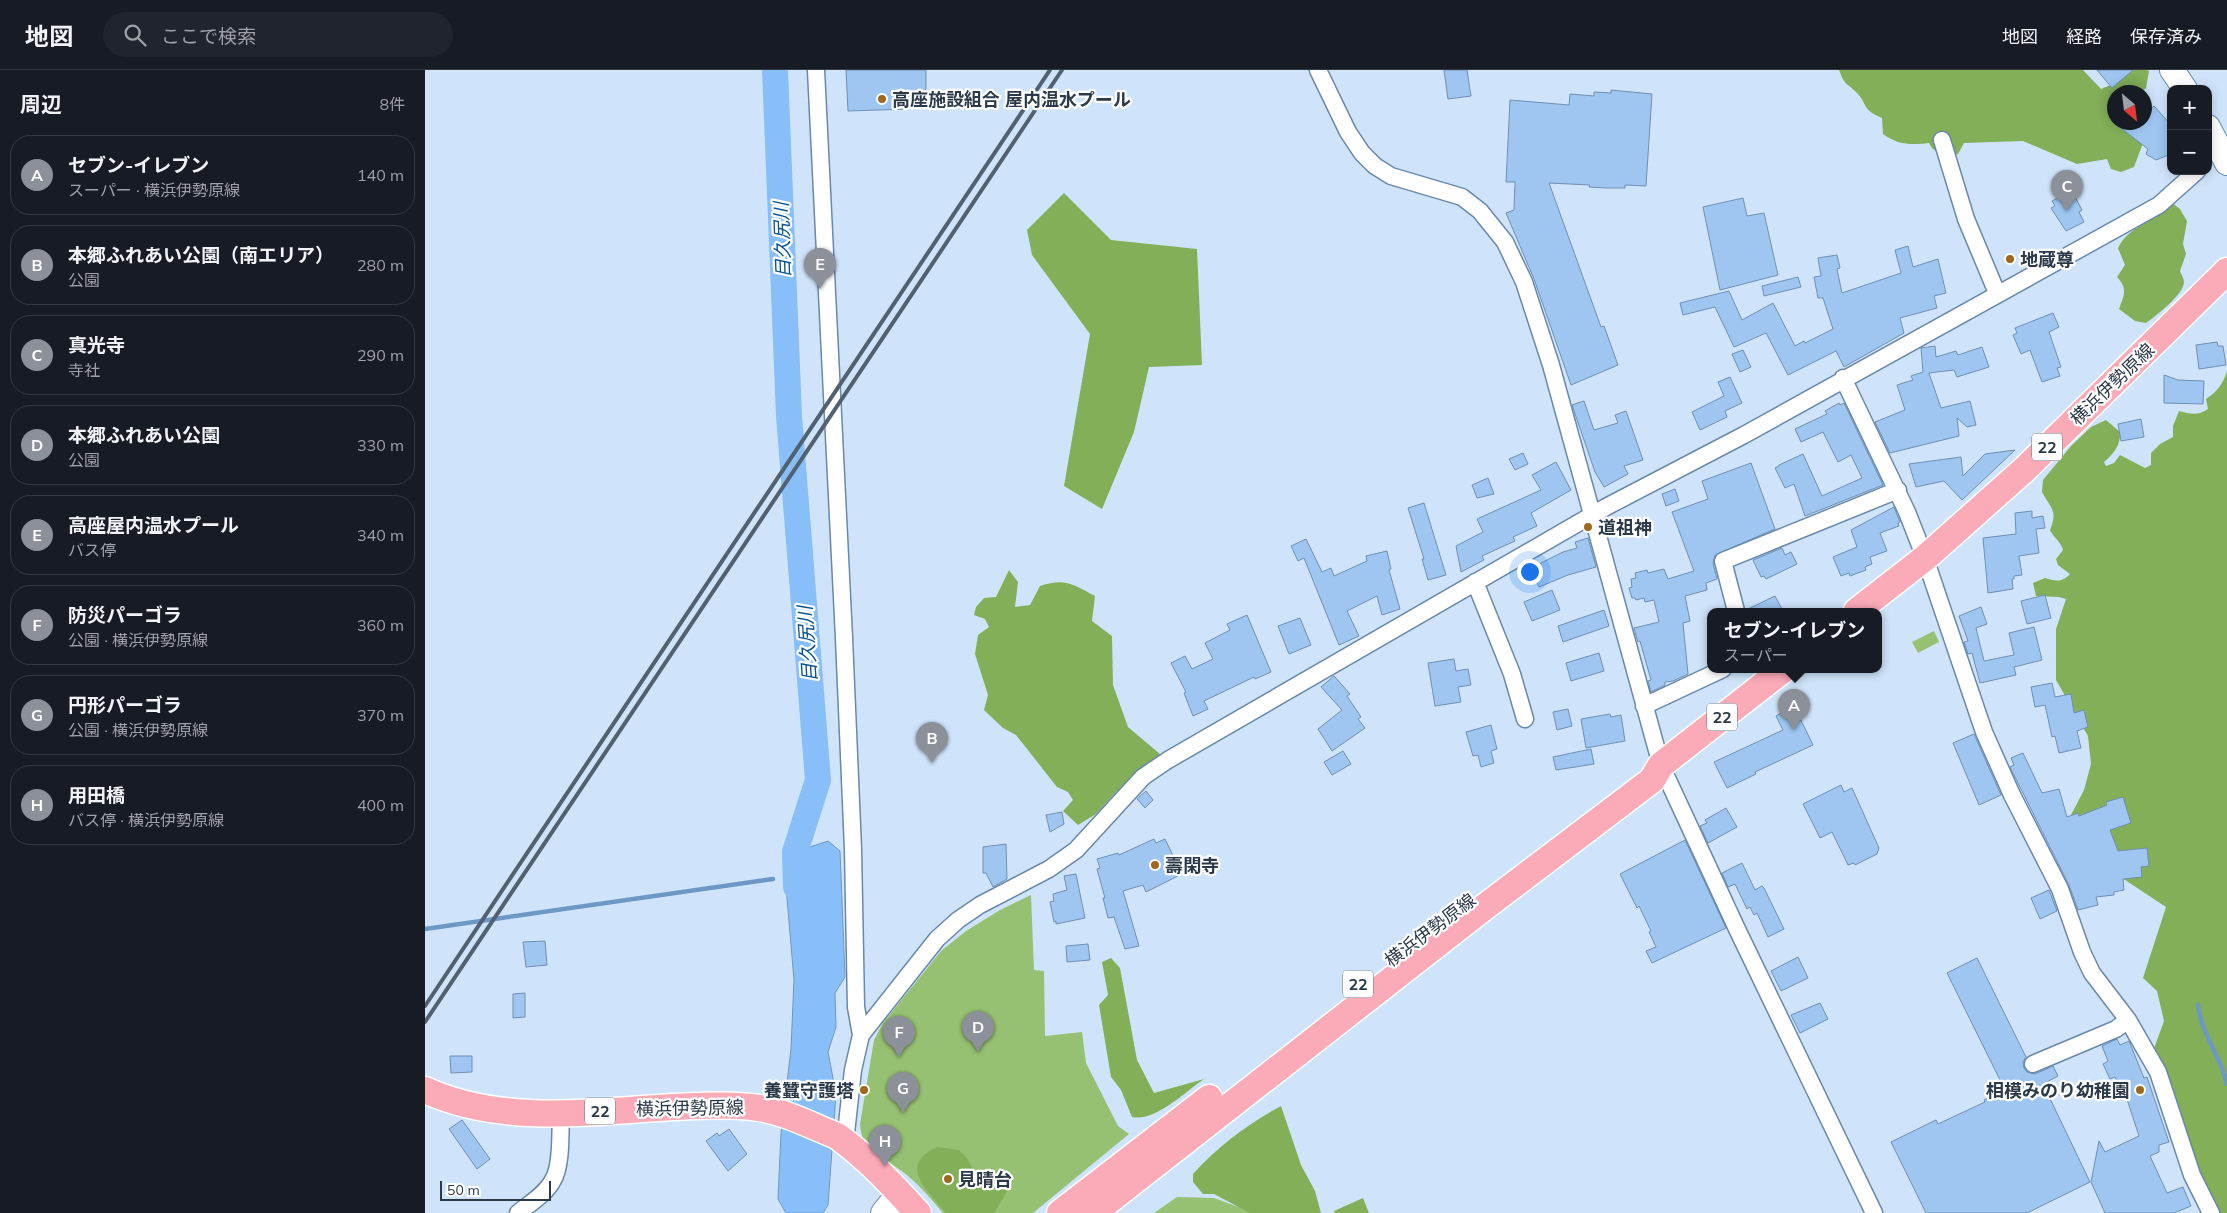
<!DOCTYPE html>
<html lang="ja">
<meta charset="utf-8">
<style>
body{margin:0;font-family:Mulish,"Noto Sans JP",sans-serif;background:#20242c;color:#f1f3f6}
.controls{position:absolute;right:15px;top:15px;display:grid;overflow:hidden;border-radius:10px;box-shadow:0 2px 12px #0003}
.controls button{width:45px;height:45px;display:grid;place-items:center;padding:0;border:0;border-bottom:1px solid #363941;background:#171b24;color:#f1f3f6;font:25px sans-serif}
.compass{position:absolute;left:1682px;top:15px;width:45px;height:45px;border-radius:50%;background:#171b24;box-shadow:0 2px 12px #0003;rotate:152deg}
.scale{position:absolute;left:15px;bottom:12px;width:111px;box-sizing:border-box;padding-left:5px;border:2px solid #2b3949;border-top:0;font-size:14px;line-height:18px;white-space:nowrap;color:#2b3949;-webkit-text-stroke:4px #fff;paint-order:stroke}
.you{position:absolute;left:1104px;top:501px;width:18px;height:18px;margin:-12px;border:4px solid #fff;border-radius:50%;background:#1a73e8;box-shadow:0 0 0 8px #1a73e833}
.badge{display:grid;place-items:center;width:32px;height:32px;border-radius:50%;background:#8c9099;color:#fff;font-size:16px;font-weight:700}
.pin{position:absolute;translate:-50% -41px;filter:drop-shadow(0 1px 2px #0008)}
.pin::after{content:'';position:absolute;top:26px;width:18px;height:15px;background:inherit;clip-path:polygon(0 0,100% 0,50% 100%)}
.popup{position:absolute;left:1282px;top:538px;width:175px;height:65px;box-sizing:border-box;display:grid;place-content:center;border-radius:10px;background:#171b24;filter:drop-shadow(0 1px 4px #0005);font-size:16px;white-space:nowrap;color:#9ea1a6}
.popup b{font-size:19px;color:#f1f3f6}
.popup::after{content:'';position:absolute;left:50%;top:100%;margin-left:-10px;border:10px solid transparent;border-top-color:#171b24}
.list{margin:0;padding:0;list-style:none}
h2{display:flex;justify-content:space-between;align-items:center;height:65px;margin:0;padding:0 20px;font-size:21px}
h2 small{font-size:16px;font-weight:400;color:#9ea1a6}
.list li{display:grid;grid-template-columns:32px 1fr auto;gap:15px;align-items:center;box-sizing:border-box;height:80px;margin:0 10px 10px;padding:0 10px;border:1px solid #363941;border-radius:20px}
.list b{display:block;font-size:19px;white-space:nowrap}
.list p{margin:0;font-size:16px;white-space:nowrap;color:#9ea1a6}
.list em{font-size:16px;font-style:normal;color:#9ea1a6}
.icon{flex:none;width:28px;height:28px;fill:none;stroke:currentColor;stroke-width:2;stroke-linecap:round;stroke-linejoin:round}
.map{position:relative;flex:none;width:1802px;height:1143px;overflow:hidden}
header{display:flex;align-items:center;gap:30px;box-sizing:border-box;height:70px;padding:0 25px;background:#171b24;border-bottom:1px solid #363941}
header strong{font-size:24px}
nav{display:flex;gap:28px;margin-inline-start:auto;font-size:18px}
.search{width:350px;height:45px;background:#20242c;display:flex;align-items:center;gap:12px;box-sizing:border-box;padding:0 18px;border-radius:28px;color:#9ea1a6;font-size:19px}
main{display:flex}
aside{flex:1;background:#171b24}
.map>svg:first-child{display:block}
.green{fill:#97c172}
.forest{fill:#82af58}
.water{fill:#89bff9;stroke:#6d97c4}
.lines{fill:none;stroke-linecap:round;stroke-linejoin:round}
.stream{stroke:#6d97c4;stroke-width:4.5}
.river{stroke:#89bff9;stroke-width:26}
.building{fill:#9ec6f1;stroke:#6f8fb3}
.street-casing{stroke:#6888ac;stroke-width:19}
.secondary-casing{stroke:#6888ac;stroke-width:26}
.primary-casing{stroke:#fff;stroke-width:29}
.street{stroke:#fff;stroke-width:16}
.secondary{stroke:#fff;stroke-width:24}
.primary{stroke:#fbaab8;stroke-width:26}
.rail{stroke:#516172;stroke-width:4}
.poi-dot{fill:#9c691f;stroke:#fff;stroke-width:2}
.labels{text-anchor:middle;dominant-baseline:central;stroke-width:4.5;stroke-linejoin:round;paint-order:stroke}
.shield{fill:#fff;stroke:#6b7480;stroke-width:1}
.shield-label{font-size:16px;font-weight:bold;fill:#2b3949}
.poi-label{font-size:18px;font-weight:bold;fill:#2b3949;stroke:#fff;text-anchor:start}
.street-label{font-size:18px;fill:#2b3949;stroke:#fff}
.water-label{font-size:19px;font-style:italic;fill:#065393;stroke:#fff}
</style>
<header>
<strong>地図</strong>
<div class="search"><svg class="icon" aria-label="search" viewBox="0 0 24 24"><circle cx="10" cy="10" r="6"/><path d="M15 15l6 6"/></svg>ここで検索</div>
<nav><a>地図</a><a>経路</a><a>保存済み</a></nav>
</header>
<main>
<aside>
<h2>周辺<small>8件</small></h2>
<ul class="list">
<li><span class="badge">A</span><div><b>セブン-イレブン</b><p>スーパー · 横浜伊勢原線</p></div><em>140 m</em></li>
<li><span class="badge">B</span><div><b>本郷ふれあい公園（南エリア）</b><p>公園</p></div><em>280 m</em></li>
<li><span class="badge">C</span><div><b>真光寺</b><p>寺社</p></div><em>290 m</em></li>
<li><span class="badge">D</span><div><b>本郷ふれあい公園</b><p>公園</p></div><em>330 m</em></li>
<li><span class="badge">E</span><div><b>高座屋内温水プール</b><p>バス停</p></div><em>340 m</em></li>
<li><span class="badge">F</span><div><b>防災パーゴラ</b><p>公園 · 横浜伊勢原線</p></div><em>360 m</em></li>
<li><span class="badge">G</span><div><b>円形パーゴラ</b><p>公園 · 横浜伊勢原線</p></div><em>370 m</em></li>
<li><span class="badge">H</span><div><b>用田橋</b><p>バス停 · 横浜伊勢原線</p></div><em>400 m</em></li>
</ul>
</aside>
<div class="map">
<svg width="1802" height="1143" viewBox="0 0 1802 1143">
<rect width="100%" height="100%" fill="#cfe4fb"/>
<path class="green" d="M1509 561 1514 572 1493 583 1487 572Z
M606 825 609 900 619 901 620 966 657 962 661 993 693 1056 704 1064 608 1143H518C507 1130 496 1117 483 1106 463 1088 437 1086 435 1054L449 970 458 953 516 881 541 861 575 840Z
M752 1127 789 1128 830 1143H729Z"/>
<path class="forest" d="M1414 0H1658L1676 19 1688 14 1708 0H1722L1724 1 1721 18 1716 22H1690V52L1718 73 1709 97 1696 102 1686 99 1682 89 1652 94 1598 71 1539 73 1533 84 1519 88 1507 78 1504 73C1486 75 1473 75 1458 64L1457 48C1435 39 1444 34 1430 21 1419 11 1420 15 1414 0Z
M639 123 686 170 772 179 777 295 724 297 709 362 677 439 639 416 665 264 607 185 602 160Z
M1746 132 1755 139 1762 151 1758 174 1761 184 1755 201C1756 204 1759 208 1759 212 1759 224 1731 246 1721 253L1710 251 1694 239C1699 225 1703 219 1692 207L1700 195 1693 178C1704 157 1719 157 1735 143 1739 140 1743 135 1746 132Z
M1802 301V1143H1787L1727 984 1739 951 1732 921 1718 908 1741 837 1676 794 1657 774 1646 745 1659 720 1666 694 1663 666 1631 610V559L1641 529 1634 527 1611 526 1608 513 1620 508C1630 511 1637 513 1645 504L1633 495 1631 489 1638 480C1636 472 1629 468 1625 460 1633 440 1626 439 1617 422L1618 410 1646 376 1666 357 1681 350 1695 362C1696 374 1689 384 1679 392L1681 396 1689 393 1695 385 1720 398 1726 395V383L1735 374 1748 367V356L1754 341C1765 344 1773 346 1783 339L1781 329C1792 322 1798 314 1802 301Z
M584 500 593 512 590 537 605 535 615 516C640 508 647 514 670 526L667 551 687 566 688 615 703 657 735 684 733 698 706 722 692 721 671 744 653 755 638 741 648 730 643 722 632 717 591 665 578 658 559 640 563 625 550 584 553 565 564 557 560 549 549 545 551 537 559 528 571 527Z
M686 888 695 898 712 990 729 1023 779 1009C760 1022 730 1052 707 1047L696 1020 686 1007 674 935 683 925 677 892Z
M856 1036 876 1095 890 1121 896 1143H825L789 1124H778L768 1112V1104C792 1077 824 1053 856 1036Z
M512 1077 534 1080 542 1088 550 1103 560 1104C563 1116 572 1119 584 1118L571 1140 568 1143H521C502 1121 472 1095 512 1077Z
M938 1128 944 1143H910L909 1141Z"/>
<path class="water" d="M403 771 415 781 420 907 410 923 411 957 403 982 411 1024 403 1135 398 1143H361L353 1129 356 1063 366 979 369 910 359 793 370 782Z"/>
<g class="lines">
<path class="stream" d="M0 859 348 809
M1773 935C1776 964 1796 986 1802 1014"/>
<path class="river" d="M350 0 364 346 393 710 370 782 371 817"/>
</g>
<path class="building" d="M421 0H501V19L484 39 423 41Z
M1019 0H1042L1046 26 1023 29Z
M1672 0H1708L1687 18Z
M1186 20 1227 24 1221 116 1200 115V118H1182L1164 117 1165 115 1124 113 1176 257 1179 256 1193 295 1146 315 1109 209 1081 143 1089 140 1090 112H1081L1085 30 1144 35 1145 24 1169 26V22L1186 23Z
M1729 36 1746 55V84L1731 90 1721 84 1723 79 1688 52H1720V44Z
M1647 121 1657 140 1654 142 1659 152 1641 161 1626 138 1630 136 1627 131Z
M1318 128 1322 146 1339 143 1353 205 1295 220 1278 137Z
M1483 176 1488 197 1513 189 1521 223 1509 226 1512 238 1475 248 1479 263 1419 297 1411 281 1363 305 1341 263 1309 277 1290 237 1258 245 1255 233 1304 221 1317 250 1348 233 1370 276 1379 271 1380 273 1408 259 1398 228H1393L1389 207 1396 206 1393 188 1412 185 1415 198 1412 199 1417 223 1476 203 1470 180Z
M1373 207 1376 217 1339 226 1337 216Z
M1628 243 1634 257 1624 262 1636 297 1632 298 1635 306 1617 312 1605 280 1596 284 1588 265 1592 263 1590 258Z
M1792 272 1793 276H1798L1801 295 1774 299 1771 275Z
M1510 276 1511 287 1531 281 1533 285 1557 277 1564 297 1532 307 1529 300 1504 303 1516 338 1545 331 1551 355 1542 357 1532 348 1534 366 1465 383 1450 352 1480 340 1472 315 1488 310 1486 306 1498 302 1496 278Z
M1318 280 1326 297 1315 302 1307 284Z
M1739 305 1753 310 1779 311 1778 334 1739 333Z
M1305 307 1317 333 1300 341 1302 347 1275 360 1267 342 1299 326 1293 312Z
M1159 331 1169 360 1193 353 1190 345 1201 341 1218 390 1199 396 1203 404 1179 417 1170 402 1147 335Z
M1414 333 1415 335 1419 333 1458 415 1380 446 1369 414 1360 418 1350 398 1354 396V395L1378 384 1397 426 1437 408 1426 385 1413 392 1398 362 1376 372 1370 359 1402 344 1400 341Z
M1716 349 1719 367 1696 371 1693 354Z
M1590 380 1537 430 1519 411 1491 417 1484 394 1536 387 1538 406 1560 384Z
M1098 383 1103 394 1090 400 1084 389Z
M1131 392 1146 420 1106 443 1112 456 1088 467 1090 471 1057 486 1059 490 1036 502 1031 476 1058 462 1052 449 1116 420 1107 405Z
M1326 393 1350 459 1290 485 1288 493 1292 509 1281 513 1282 520 1260 526 1265 551 1258 553 1263 604 1248 611 1240 612V615L1226 622 1223 611 1226 610 1215 571 1213 572 1209 558 1234 552 1229 530 1220 532 1219 528 1211 530 1210 528H1207L1204 518 1207 517 1206 509 1211 508 1210 503 1222 500 1223 503 1239 499 1243 509 1269 501 1247 442 1283 429 1277 411Z
M1063 408 1069 424 1052 428 1047 415Z
M1250 419 1254 431 1241 436 1237 424Z
M999 433 1021 505 1003 510 997 489H999L983 438Z
M1469 437 1475 452 1473 453 1474 456 1455 463 1462 481 1445 487 1447 494 1440 497 1441 500 1425 506 1424 503 1416 506 1408 487 1432 477 1426 460Z
M1607 441V448L1618 446 1620 458 1611 459 1614 483 1594 486 1597 505 1589 506V509H1587L1588 519 1563 523 1558 468 1591 464 1590 443Z
M1163 468 1171 497 1143 505 1114 517 1106 498 1138 482 1152 478 1150 472Z
M881 469 897 502 906 498 909 506 942 491 941 486 962 481 966 499 964 500 975 539 957 545 952 526 922 541 934 566 914 575 879 488 873 491 866 476Z
M1357 478 1360 485 1366 482 1372 494 1341 509 1339 506 1336 507 1328 490Z
M1127 520 1135 540 1107 551 1099 532Z
M1620 525 1626 548 1602 554 1596 531Z
M1350 526 1358 541H1321V540Z
M1556 537 1562 554 1551 558 1559 591 1589 585 1584 563 1609 557 1617 590 1589 597 1591 605 1555 613 1547 583 1543 584 1539 572 1543 571 1534 546Z
M1179 540 1184 556 1138 572 1133 556Z
M822 545 846 602 830 609 829 607 779 631 783 639 768 646 759 623 761 622 746 593 760 586 767 599 788 589 780 573 805 560 802 554Z
M875 548 886 575 864 584 853 556Z
M1174 583 1179 601 1146 611 1141 593Z
M1029 589 1031 601 1043 599 1046 615 1033 617 1036 632 1010 636 1003 593Z
M909 606 925 624 922 626 936 647 933 649 940 658 907 681 893 659 917 640 896 617Z
M1627 613 1630 627 1646 624 1649 643 1659 640 1663 657 1652 661 1656 678 1634 683 1630 666 1627 667 1620 635 1610 637 1606 617Z
M1369 636 1388 675 1330 702 1331 704 1302 718 1289 692 1358 660 1351 646Z
M1143 639 1147 656 1132 660 1128 642Z
M1185 644 1186 647 1196 645 1200 671 1161 678 1156 649Z
M1066 655 1072 679 1066 681 1069 693 1056 697 1053 685 1048 686 1041 662Z
M1549 664 1576 725 1554 735 1528 673Z
M1166 679 1169 694 1131 700 1128 687Z
M918 681 926 694 907 705 899 692Z
M1598 683 1617 723 1634 719 1642 747 1653 743 1654 746 1682 735 1681 732 1698 727 1706 753 1685 760 1693 781 1722 778 1724 796 1716 797 1717 807 1698 809 1699 820 1689 822V825L1671 827 1673 835 1653 840 1644 815 1585 697 1589 695 1586 688Z
M1416 715 1419 722 1427 718 1454 778 1452 784 1430 795 1429 793 1423 795 1407 762 1395 768 1378 734Z
M721 721 728 730 720 738 712 729Z
M1301 738 1312 757 1283 773 1275 756 1282 753 1280 750Z
M637 742 639 754 625 762 621 745Z
M729 769 731 773 740 769 757 804 721 822 718 815 698 821 714 876 700 879 689 847 683 848 678 828H680L672 799 675 798 672 789 693 783 694 785Z
M1260 770 1301 858 1227 893 1221 881 1231 877 1224 862 1226 861 1214 836 1212 838 1195 804Z
M581 774 582 809 568 817 561 803H558V777Z
M1317 793 1330 820 1337 816 1339 818 1359 859 1343 867 1332 843 1329 845 1325 837 1322 839 1310 814 1303 817 1297 803Z
M651 804 660 848 631 854V851L629 852 625 832 629 831 628 824 642 820 639 806Z
M1624 820 1632 841 1615 849 1606 828Z
M120 871 122 895 101 897 98 872Z
M663 874 665 890 642 892 641 876Z
M1373 887 1383 908 1356 921 1346 901Z
M1552 888 1601 987 1598 992 1599 998 1602 1002 1610 1004 1628 996 1633 1006 1618 1014 1665 1112 1602 1143H1501L1466 1072 1511 1050 1513 1054 1560 1032 1559 1030 1580 1020 1522 903Z
M100 923V947L88 948V924Z
M1395 933 1403 949 1375 963 1366 945Z
M1692 969 1695 975 1704 971 1719 1008 1722 1007 1744 1072 1734 1075V1082L1725 1086 1742 1123 1758 1117 1766 1136 1749 1143H1680L1666 1112 1674 1071 1680 1082 1714 1066 1697 1014 1694 1016 1690 1007 1685 1009 1678 994 1683 991 1677 976Z
M25 986H47V1002L26 1003Z
M37 1050 65 1089 52 1099 24 1059Z
M304 1059 322 1084 303 1101 281 1071 292 1063 294 1066Z"/>
<g class="lines">
<g class="street-casing">
<path id="street" d="M391 0 419 568 428 779 431 937 436 965 428 1000 420 1072
M893 0 923 62 937 83 950 96 966 106 1037 127 1055 141 1080 172 1099 212 1126 295 1236 695 1312 859 1449 1143
M1517 70 1541 149 1572 223
M1418 308 1482 442 1500 488 1559 662 1587 725 1635 819 1657 882 1667 903 1703 950 1733 1002 1767 1105 1786 1143
M1050 512 1087 604 1100 649
M1311 541 1298 491 1473 420
M1219 636 1298 599
M436 965 512 869 533 850 555 835 624 799 651 780 718 707 743 690 1181 437 1319 365 1734 135 1772 101
M1608 994 1691 959 1703 950
M93 1143C104 1134 121 1124 128 1110 137 1095 135 1061 136 1043"/>
</g>
<g class="secondary-casing">
<path id="secondary" d="M1747 0 1760 19
M1783 57 1802 93
M458 1143 474 1123"/>
</g>
<g class="primary-casing">
<path id="primary" d="M1432 541 1500 488 1600 399 1802 201
M0 1020C76 1055 166 1042 247 1037 276 1036 305 1034 334 1038 361 1042 387 1056 412 1066 442 1087 468 1116 493 1143
M635 1143 784 1028
M668 1143 1057 839 1227 710 1236 695 1359 599"/>
</g>
<use href="#street" class="street"/>
<use href="#secondary" class="secondary"/>
<use href="#primary" class="primary"/>
<path class="rail" d="M0 936 625 0
M0 952 637 0"/>
</g>
<g class="poi-dot">
<circle cx="457" cy="29" r="5"/>
<circle cx="1585" cy="189" r="5"/>
<circle cx="1163" cy="457" r="5"/>
<circle cx="730" cy="795" r="5"/>
<circle cx="439" cy="1020" r="5"/>
<circle cx="1715" cy="1020" r="5"/>
<circle cx="523" cy="1109" r="5"/>
</g>
<g class="labels">
<g class="shield">
<rect x="1607" y="363.5" width="30" height="27" rx="4"/>
<rect x="1282" y="633.5" width="30" height="27" rx="4"/>
<rect x="918" y="900.5" width="30" height="27" rx="4"/>
<rect x="160" y="1027.5" width="30" height="27" rx="4"/>
</g>
<g class="shield-label">
<text x="1622" y="377">22</text>
<text x="1297" y="647">22</text>
<text x="933" y="914">22</text>
<text x="175" y="1041">22</text>
</g>
<g class="poi-label">
<text x="467" y="29">高座施設組合 屋内温水プール</text>
<text x="1595" y="189">地蔵尊</text>
<text x="1173" y="457">道祖神</text>
<text x="740" y="795">壽閑寺</text>
<text x="429" y="1020" text-anchor="end">養蠶守護塔</text>
<text x="1705" y="1020" text-anchor="end">相模みのり幼稚園</text>
<text x="533" y="1109">見晴台</text>
</g>
<g class="street-label">
<text transform="translate(1687 314) rotate(-44)">横浜伊勢原線</text>
<text transform="translate(1005 860) rotate(-37)">横浜伊勢原線</text>
<text transform="translate(265 1038) rotate(-1)">横浜伊勢原線</text>
</g>
<g class="water-label">
<text transform="translate(357 170) rotate(-92)">目久尻川</text>
<text transform="translate(382 574) rotate(-94)">目久尻川</text>
</g>
</g>
</svg>
<div class="controls">
<button>+</button>
<button>−</button>
</div>
<svg class="compass" viewBox="-18 -18 36 36"><path d="M0-13l5 13h-10z" fill="#e53935"/><path d="M0 13l5-13h-10z" fill="#9ea1a6"/></svg>
<div class="scale">50 m</div>
<div class="you"></div>
<div class="pin badge" style="left:1369px;top:660px">A</div>
<div class="popup"><b>セブン-イレブン</b>スーパー</div>
<div class="pin badge" style="left:507px;top:693px">B</div>
<div class="pin badge" style="left:1642px;top:141px">C</div>
<div class="pin badge" style="left:553px;top:982px">D</div>
<div class="pin badge" style="left:395px;top:219px">E</div>
<div class="pin badge" style="left:474px;top:987px">F</div>
<div class="pin badge" style="left:478px;top:1043px">G</div>
<div class="pin badge" style="left:460px;top:1096px">H</div>
</div>
</main>
